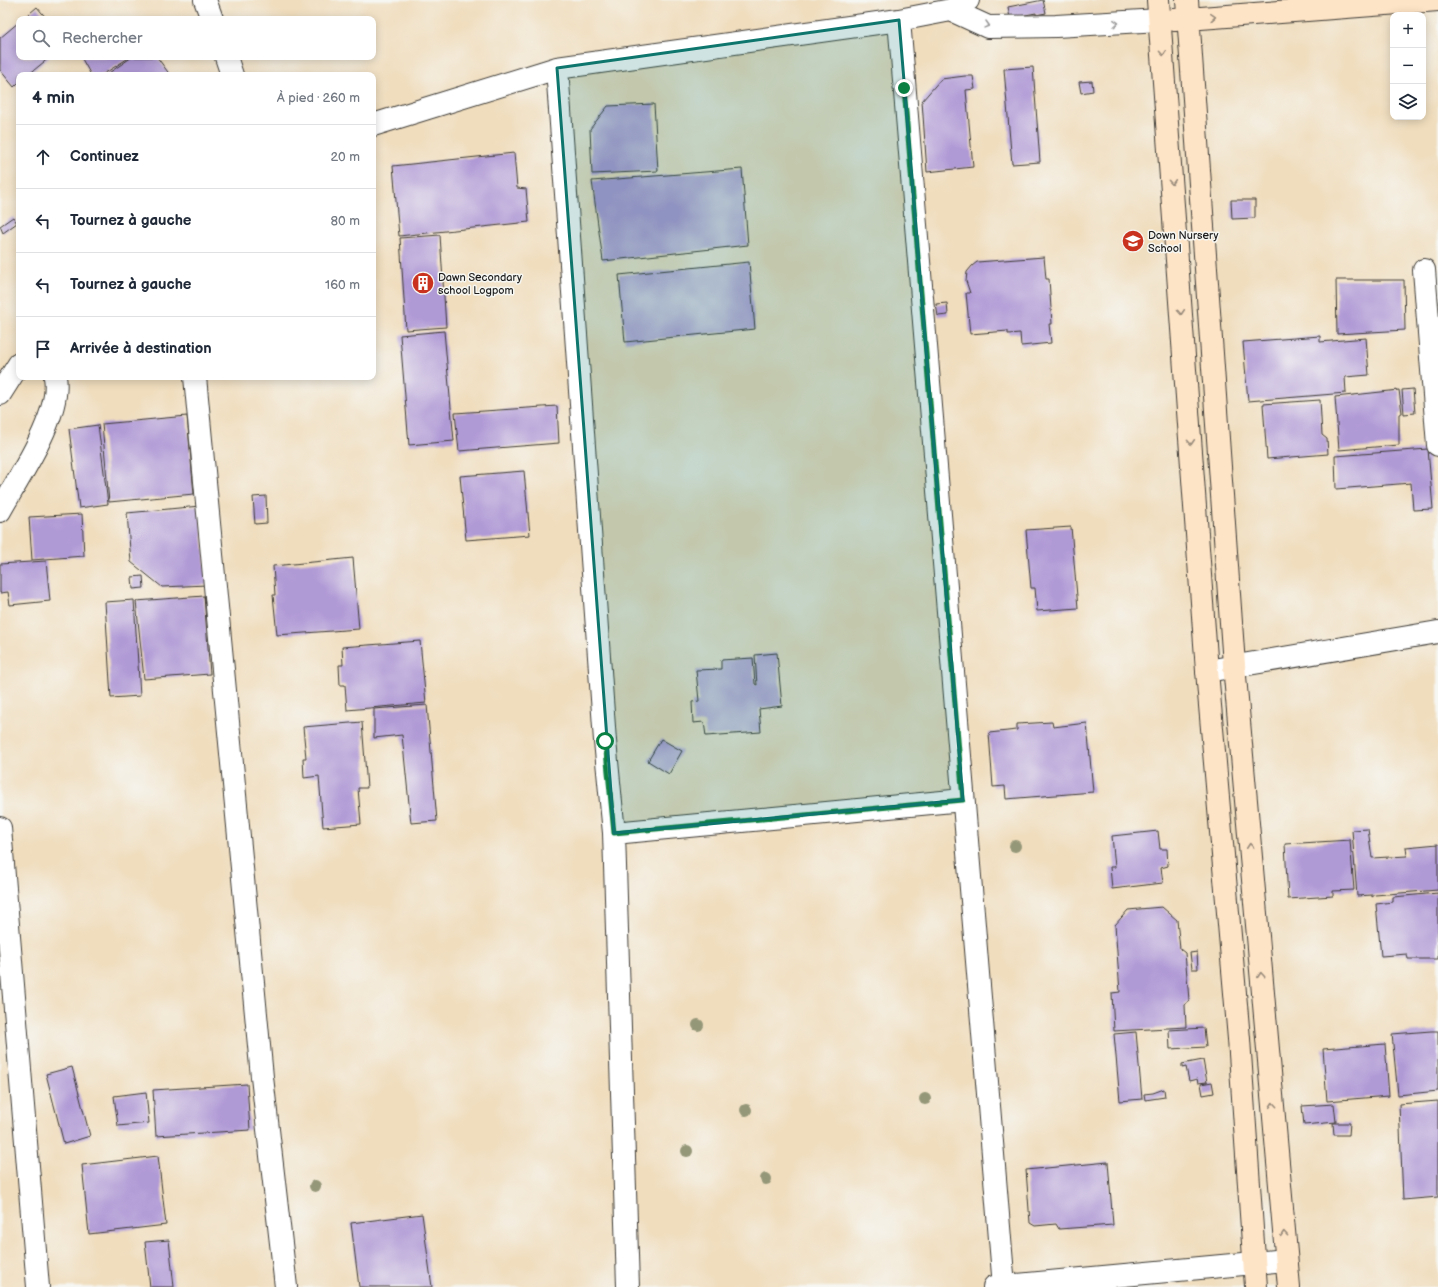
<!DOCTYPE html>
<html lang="fr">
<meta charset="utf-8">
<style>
body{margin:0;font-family:"Balsamiq Sans",sans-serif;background:#f6f6f7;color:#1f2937}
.controls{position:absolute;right:12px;top:12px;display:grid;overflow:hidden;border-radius:8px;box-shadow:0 2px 10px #0003}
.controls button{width:36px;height:36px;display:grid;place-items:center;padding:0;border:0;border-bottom:1px solid #e0e1e3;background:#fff;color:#1f2937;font:20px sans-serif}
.stop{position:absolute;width:12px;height:12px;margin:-9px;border:3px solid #0b8043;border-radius:50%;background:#fff}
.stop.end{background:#0b8043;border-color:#fff;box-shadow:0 1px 4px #0008}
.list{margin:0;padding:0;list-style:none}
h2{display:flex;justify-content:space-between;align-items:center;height:52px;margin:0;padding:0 16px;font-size:17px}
h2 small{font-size:13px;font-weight:400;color:#747a83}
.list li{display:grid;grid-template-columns:26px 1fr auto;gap:12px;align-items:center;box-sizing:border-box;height:64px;padding:0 16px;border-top:1px solid #e0e1e3}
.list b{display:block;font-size:15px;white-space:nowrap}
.list em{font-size:13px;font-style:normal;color:#747a83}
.icon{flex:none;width:22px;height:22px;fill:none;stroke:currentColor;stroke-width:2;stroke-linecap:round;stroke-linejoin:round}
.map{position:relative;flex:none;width:1438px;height:1287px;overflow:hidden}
.search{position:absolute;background:#fff;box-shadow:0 2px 10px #0003;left:16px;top:16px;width:360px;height:44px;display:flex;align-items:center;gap:10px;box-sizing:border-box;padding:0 14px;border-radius:8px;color:#747a83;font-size:15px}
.panel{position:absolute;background:#fff;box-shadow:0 2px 10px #0003;left:16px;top:72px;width:360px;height:308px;border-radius:8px}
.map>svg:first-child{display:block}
.building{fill:#b09ad6}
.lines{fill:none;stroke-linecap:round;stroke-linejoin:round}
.street-casing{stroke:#3c3934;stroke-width:24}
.secondary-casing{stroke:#3c3934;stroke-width:24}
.street{stroke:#fff;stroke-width:22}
.secondary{stroke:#fee4c6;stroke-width:22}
.tree{fill:#959779}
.oneway{stroke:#988a7a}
.oneway2{stroke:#999}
.route{stroke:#0b8043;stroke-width:5}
.marked{fill:#0f766e;fill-opacity:0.2;stroke:#0f766e;stroke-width:3;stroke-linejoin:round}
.labels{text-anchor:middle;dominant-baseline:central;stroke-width:3;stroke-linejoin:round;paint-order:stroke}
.poi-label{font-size:11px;fill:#1c1c1c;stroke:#f6f6f2;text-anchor:start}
</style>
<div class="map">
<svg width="1438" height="1287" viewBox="0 0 1438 1287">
<rect width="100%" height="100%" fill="#f6f6f2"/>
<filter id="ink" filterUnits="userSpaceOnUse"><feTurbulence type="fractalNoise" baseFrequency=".025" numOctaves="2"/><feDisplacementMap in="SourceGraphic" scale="8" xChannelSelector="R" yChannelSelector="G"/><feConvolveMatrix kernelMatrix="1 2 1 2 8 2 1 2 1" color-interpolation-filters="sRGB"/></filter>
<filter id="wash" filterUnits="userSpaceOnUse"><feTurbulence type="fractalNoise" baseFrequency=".012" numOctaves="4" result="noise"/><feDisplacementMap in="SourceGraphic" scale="16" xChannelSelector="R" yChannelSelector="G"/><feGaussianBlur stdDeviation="0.9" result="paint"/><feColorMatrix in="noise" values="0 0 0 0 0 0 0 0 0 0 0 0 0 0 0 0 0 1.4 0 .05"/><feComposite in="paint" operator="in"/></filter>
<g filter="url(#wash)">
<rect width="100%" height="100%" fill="#f0ddbd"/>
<g id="blocks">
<path class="building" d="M1043 0 1046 13 1036 15V13L1010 18 1008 7Z
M37 7 47 19H23Z
M19 22V57H50L28 75H19V82L14 87 0 70V38Z
M84 57H130L102 75H91L82 59Z
M132 57H157L170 75H106Z
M1033 67 1040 162 1012 164 1004 69Z
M965 76H973L975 89 966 90 973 167 927 172 922 101 941 79Z
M1092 81 1093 91 1081 93 1079 82Z
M654 104 658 171 592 174 590 129 608 106Z
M514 153 517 188 526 189 529 222 399 236 393 166Z
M742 169 748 245 603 261 592 181Z
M1231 200H1255V218L1232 219Z
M13 217 17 223 3 233 0 226Z
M440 235 446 327 406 330 400 238Z
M1044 257 1046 279H1049L1052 324H1049L1051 343 1021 346 1020 333 1008 334V331L970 334 966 293H970L966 281 967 272 972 266 977 262Z
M749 262 755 329 625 342 619 275Z
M1336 280H1404L1405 330 1337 334Z
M947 303 948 315 938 316 936 304Z
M444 331 454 441 409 445 400 335Z
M1320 336V342L1366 338 1369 375 1345 377 1346 393 1248 401 1243 342Z
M1413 389 1415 413 1404 414 1402 390Z
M1399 390 1402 413 1399 414V445L1339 450 1335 397Z
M1320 400 1322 435 1327 439 1328 454 1267 459 1263 404Z
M557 406 559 443 459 451 455 413Z
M187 416 194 494 109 502 102 424Z
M98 425 108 504 79 508 69 429Z
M1428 449 1433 509 1413 510 1411 483 1336 489 1335 456Z
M524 471 530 535 466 540 460 476Z
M266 496 267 523 255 524 253 497Z
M200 506 207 585 162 587 131 562 127 513Z
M82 514 84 556 32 560 29 517Z
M1071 527 1078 608 1037 611 1035 588H1031L1026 530Z
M353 558 359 629 277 635 273 595H275L273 566Z
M46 561 50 601 10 605 8 592 0 593V564Z
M143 576 144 588 133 589 132 577Z
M204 596 210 674 144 679 136 601Z
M134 600 140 696 111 698 105 602Z
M420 641 426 703 347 710 345 685H340L339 665H343L342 647Z
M777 653 782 706 759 709 761 732 706 736 704 722 693 723 692 702 699 701 696 670 721 669V660L753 658 755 684 757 685 755 655Z
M427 705 437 821 411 823 402 735 374 738V709Z
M362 722 367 788H358L361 824 323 827 319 776 304 778 303 758H306L303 727Z
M1052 722 1053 727 1087 723 1093 792 1006 799 1005 786 993 787 989 733 1017 730V724Z
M661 739 682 751 669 774 648 761Z
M1368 829 1372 858 1407 856 1406 847 1438 844V890L1375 895 1372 897V895L1357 896 1352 830Z
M1158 831 1160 849H1167L1168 866 1161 868 1163 883 1112 889 1110 867H1115L1112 836Z
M1350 840 1354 890 1333 891V896L1288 899 1285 844Z
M1438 893V959H1408L1407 954 1381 956 1376 904 1393 902V897Z
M1162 907 1177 920 1180 949 1185 953 1189 1000 1185 1005 1186 1027 1114 1031 1112 993 1120 992 1115 925 1128 910Z
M1197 952 1198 969H1192L1190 953Z
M1204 1028 1206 1047 1170 1049 1169 1030Z
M1431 1031H1438V1091L1398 1095 1392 1034Z
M1136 1032 1142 1099 1120 1101 1114 1034Z
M1385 1044 1389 1096 1327 1101 1323 1049Z
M1203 1060 1207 1082 1198 1083 1197 1079 1189 1081 1186 1067 1182 1068V1064Z
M72 1067 90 1136 64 1144 46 1074Z
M1212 1082 1214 1093 1203 1095 1201 1084Z
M247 1084 250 1130 156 1136 153 1090Z
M1164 1089 1165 1097 1145 1100 1144 1094 1153 1093Z
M146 1092 149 1123 118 1126 114 1096Z
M1438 1101V1197L1403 1200 1399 1104Z
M1334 1104 1336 1122 1304 1125 1302 1106Z
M1333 1123H1350L1349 1135H1334Z
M158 1156 166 1225 89 1234 82 1165Z
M1108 1162 1113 1225 1059 1229 1056 1224 1035 1226 1030 1223 1026 1170Z
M422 1214 432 1287H359L351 1223Z
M169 1240 174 1287H150L145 1242Z"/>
</g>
</g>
<g filter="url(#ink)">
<use href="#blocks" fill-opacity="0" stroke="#3c3934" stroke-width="1"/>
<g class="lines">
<g class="street-casing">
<path id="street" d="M205 0 212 19
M951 10 988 27 1056 26 1160 20
M899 20 1004 1287
M226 57 232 75
M557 68 605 741 614 833 628 1287
M373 125 557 68 899 20 951 10 968 0
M1424 270 1438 445
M195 377 262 1077 286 1287
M0 394 19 364
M0 511C18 478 62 415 55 377
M1207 671 1438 632
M0 828 38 1287
M614 833 963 800
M994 1287 1286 1260"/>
</g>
<g class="secondary-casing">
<path id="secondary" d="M1158 0 1207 671 1239 1039 1256 1287
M1187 0 1234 665 1289 1287
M1174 20 1438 0"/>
</g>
<use href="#street" class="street"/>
<use href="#secondary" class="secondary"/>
</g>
<g class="tree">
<circle cx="1015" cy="846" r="6"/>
<circle cx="698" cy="1025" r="6"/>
<circle cx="925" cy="1099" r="6"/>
<circle cx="746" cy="1110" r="6"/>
<circle cx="687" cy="1151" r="6"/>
<circle cx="766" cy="1179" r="6"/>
<circle cx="315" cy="1186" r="6"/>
</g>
<defs><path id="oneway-chevron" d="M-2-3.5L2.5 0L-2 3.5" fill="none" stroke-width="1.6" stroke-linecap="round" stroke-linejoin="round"/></defs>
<g class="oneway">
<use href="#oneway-chevron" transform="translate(1213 17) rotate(-4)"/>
<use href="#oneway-chevron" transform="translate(1163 53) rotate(86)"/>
<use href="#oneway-chevron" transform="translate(1172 182) rotate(86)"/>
<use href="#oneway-chevron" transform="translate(1181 312) rotate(86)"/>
<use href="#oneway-chevron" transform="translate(1191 442) rotate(86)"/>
<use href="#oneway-chevron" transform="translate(1250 846) rotate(-95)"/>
<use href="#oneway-chevron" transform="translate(1261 975) rotate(-95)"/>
<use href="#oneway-chevron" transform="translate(1273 1105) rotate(-95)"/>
<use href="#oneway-chevron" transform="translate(1284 1234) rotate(-95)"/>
</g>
<g class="oneway2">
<use href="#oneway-chevron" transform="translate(1116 23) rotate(-3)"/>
<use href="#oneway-chevron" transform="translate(987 25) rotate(15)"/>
</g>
</g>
<g class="lines" filter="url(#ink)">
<path class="route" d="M605 741 614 833 963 800 904 88"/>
</g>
<path class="marked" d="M899 20 963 800 614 833 557 68Z"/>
<defs>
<g id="school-disc" transform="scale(1.15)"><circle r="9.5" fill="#c8321e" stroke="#f6f6f2"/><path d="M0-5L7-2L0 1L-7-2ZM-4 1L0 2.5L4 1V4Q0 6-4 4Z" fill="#fff"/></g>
<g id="building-disc" transform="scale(1.15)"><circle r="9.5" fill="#c8321e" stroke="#f6f6f2"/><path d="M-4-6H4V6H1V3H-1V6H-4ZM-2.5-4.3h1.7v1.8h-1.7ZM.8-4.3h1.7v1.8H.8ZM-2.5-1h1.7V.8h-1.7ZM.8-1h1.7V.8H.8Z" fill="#fff"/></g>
</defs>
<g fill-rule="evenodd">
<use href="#school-disc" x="1133" y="241"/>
<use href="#building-disc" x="423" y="283"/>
</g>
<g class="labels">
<g class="poi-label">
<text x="1148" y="235">Down Nursery<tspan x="1148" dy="13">School</tspan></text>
<text x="438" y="277">Dawn Secondary<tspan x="438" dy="13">school Logpom</tspan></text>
</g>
</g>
</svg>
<div class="controls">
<button>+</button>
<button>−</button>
<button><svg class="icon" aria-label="layers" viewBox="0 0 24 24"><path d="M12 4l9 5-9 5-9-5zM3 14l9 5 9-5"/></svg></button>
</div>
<div class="stop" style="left:605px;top:741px"></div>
<div class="stop end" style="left:904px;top:88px"></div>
<div class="search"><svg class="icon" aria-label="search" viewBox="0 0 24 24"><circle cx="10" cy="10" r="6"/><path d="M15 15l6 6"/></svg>Rechercher</div>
<section class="panel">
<h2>4 min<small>À pied · 260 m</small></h2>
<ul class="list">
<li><svg class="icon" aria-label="ahead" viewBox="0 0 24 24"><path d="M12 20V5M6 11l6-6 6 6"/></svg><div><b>Continuez</b></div><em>20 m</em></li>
<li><svg class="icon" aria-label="left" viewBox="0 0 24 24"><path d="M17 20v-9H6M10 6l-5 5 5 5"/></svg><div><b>Tournez à gauche</b></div><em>80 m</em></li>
<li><svg class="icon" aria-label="left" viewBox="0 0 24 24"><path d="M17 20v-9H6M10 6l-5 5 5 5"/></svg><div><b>Tournez à gauche</b></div><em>160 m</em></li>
<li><svg class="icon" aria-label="arrive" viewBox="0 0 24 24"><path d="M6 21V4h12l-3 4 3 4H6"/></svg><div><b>Arrivée à destination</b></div></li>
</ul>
</section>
</div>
